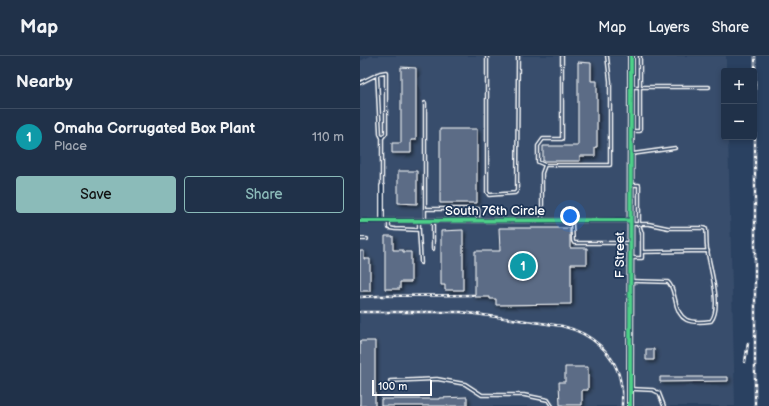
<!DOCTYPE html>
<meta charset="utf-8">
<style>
body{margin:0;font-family:"Balsamiq Sans",sans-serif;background:#283950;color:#f1f3f6}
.controls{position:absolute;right:12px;top:12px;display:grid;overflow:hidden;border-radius:4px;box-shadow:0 2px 6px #0003}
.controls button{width:36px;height:36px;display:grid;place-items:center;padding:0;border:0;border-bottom:1px solid #3d4c61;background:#203149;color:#f1f3f6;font:20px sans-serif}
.scale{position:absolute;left:12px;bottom:10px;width:60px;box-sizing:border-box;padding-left:4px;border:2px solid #fff;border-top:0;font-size:11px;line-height:14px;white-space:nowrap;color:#fff;-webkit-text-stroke:3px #1d3557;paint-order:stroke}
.you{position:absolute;left:210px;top:160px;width:14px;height:14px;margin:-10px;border:3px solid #fff;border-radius:50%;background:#1a73e8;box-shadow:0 0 0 6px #1a73e833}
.badge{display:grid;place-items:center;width:26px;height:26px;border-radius:50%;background:#8bbbb9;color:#fff;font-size:13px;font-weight:700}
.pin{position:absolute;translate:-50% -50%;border:2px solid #fff;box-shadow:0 1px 4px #0006}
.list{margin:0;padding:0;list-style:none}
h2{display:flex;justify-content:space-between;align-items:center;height:52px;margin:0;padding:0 16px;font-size:17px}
h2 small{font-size:13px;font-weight:400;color:#a2a9b4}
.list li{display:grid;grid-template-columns:26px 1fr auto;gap:12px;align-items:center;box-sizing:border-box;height:56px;padding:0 16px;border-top:1px solid #3d4c61}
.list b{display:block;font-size:15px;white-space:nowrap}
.list p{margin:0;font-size:13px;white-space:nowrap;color:#a2a9b4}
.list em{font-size:13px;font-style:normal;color:#a2a9b4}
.actions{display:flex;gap:8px;padding:12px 16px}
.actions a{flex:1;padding:9px 0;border:1px solid #8bbbb9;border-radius:4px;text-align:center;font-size:14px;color:#8bbbb9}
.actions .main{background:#8bbbb9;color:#111}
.map{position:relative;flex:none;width:409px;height:350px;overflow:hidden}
header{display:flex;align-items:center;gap:24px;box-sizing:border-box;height:56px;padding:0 20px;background:#203149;border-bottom:1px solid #3d4c61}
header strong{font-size:19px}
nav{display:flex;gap:22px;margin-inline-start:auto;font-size:14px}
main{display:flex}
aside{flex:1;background:#203149}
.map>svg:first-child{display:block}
.built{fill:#394e6c}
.building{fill:#5b6c86;stroke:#fff;filter:url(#shadow)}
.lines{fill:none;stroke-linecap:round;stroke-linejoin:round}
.lane-casing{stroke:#fff;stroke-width:4.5}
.street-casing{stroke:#fff;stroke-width:6}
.secondary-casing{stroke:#fff;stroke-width:8}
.lane{stroke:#1d3557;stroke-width:1.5}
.street{stroke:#1d3557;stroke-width:3.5}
.secondary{stroke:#1d3557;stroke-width:5}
.rail-casing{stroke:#fff;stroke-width:2.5}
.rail{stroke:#1d3557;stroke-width:1;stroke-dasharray:3;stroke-linecap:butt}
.cycleway-casing{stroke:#1d3557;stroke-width:6}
.cycleway{stroke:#4dcf88;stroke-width:4}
.labels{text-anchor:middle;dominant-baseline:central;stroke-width:3.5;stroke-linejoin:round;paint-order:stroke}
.street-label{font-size:13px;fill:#fff;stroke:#1d3557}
</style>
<header>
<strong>Map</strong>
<nav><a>Map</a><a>Layers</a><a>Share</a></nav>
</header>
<main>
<aside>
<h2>Nearby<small></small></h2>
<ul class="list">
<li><span class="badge" style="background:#0f9aa8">1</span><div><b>Omaha Corrugated Box Plant</b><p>Place</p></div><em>110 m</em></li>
</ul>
<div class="actions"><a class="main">Save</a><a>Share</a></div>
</aside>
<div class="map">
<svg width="409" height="350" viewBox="0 0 409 350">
<defs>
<filter id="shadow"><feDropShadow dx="2" dy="2" stdDeviation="2" flood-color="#0009"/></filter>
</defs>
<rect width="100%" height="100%" fill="#2a4161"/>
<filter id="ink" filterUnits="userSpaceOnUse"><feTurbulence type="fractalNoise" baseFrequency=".025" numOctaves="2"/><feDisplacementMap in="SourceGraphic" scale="8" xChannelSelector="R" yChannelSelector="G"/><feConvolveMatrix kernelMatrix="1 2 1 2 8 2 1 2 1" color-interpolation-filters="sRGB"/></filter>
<g filter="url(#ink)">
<path class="built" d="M11 0H366V15H364V81H368L375 350H0V5Z"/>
<path class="building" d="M218 6 231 7V25H237V91H235V100H220V105H183V90H218Z
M41 11 56 12V84H51V97H32V87H41Z
M80 73H117V147H80Z
M38 115H57V148L38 147Z
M139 172H210V192H227V208H211V248L136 249V243H130V241H115V195H140Z
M103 174V234H85V229H81V175Z
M25 180H33V194H43V196H51V226H40V233H25Z
M0 195H4V203H10V235H0Z
M0 285H15V350H0Z
M286 293H294V304H286Z
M205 311H228V334H222V349H200L199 326H205Z
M300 321H368V325L300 326Z
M107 341V350H21V343H79V342Z"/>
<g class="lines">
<g class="lane-casing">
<path id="lane" d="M127 0V136L129 139 155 137 157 135 158 0
M202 0V83H183L178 90V106L185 109H250V25L247 0
M17 18 20 78 22 82
M0 27 20 17 26 16V77L22 82V130
M273 31H349
M65 47V153H118V165
M273 75H280V0
M272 98 315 92
M272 129H279V168L282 177V202H272
M65 153V165
M182 163V117L185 109
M29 165V172L35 173 59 174V166
M73 165V193
M212 166 213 185 214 187H268
M272 168H289L308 172H343L346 173C347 180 346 186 347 192 349 210 363 251 351 265 329 268 319 266 315 243 313 236 313 231 308 226L273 225
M59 174 61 207
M0 183H7
M282 196 348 195
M30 325 77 323 105 328 122 339H164L188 344 192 350
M272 333 293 334 299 337 304 350"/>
</g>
<g class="street-casing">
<path id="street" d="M22 130V165
M0 165 264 164 270 165"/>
</g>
<g class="secondary-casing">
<path id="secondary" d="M270 350 271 0"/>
</g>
<use href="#lane" class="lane"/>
<use href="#street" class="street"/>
<use href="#secondary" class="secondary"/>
<g class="rail-casing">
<path id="rail" d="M395 0V350
M0 241 18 240 114 239
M0 256H101L202 270C231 277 256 297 261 328 263 335 262 343 262 350
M385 306 388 287"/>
</g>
<use href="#rail" class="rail"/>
<g class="cycleway-casing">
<path id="cycleway" d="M0 165 264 164 270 165
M270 350 271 0"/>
</g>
<use href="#cycleway" class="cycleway"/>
</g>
</g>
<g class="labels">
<g class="street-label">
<text x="135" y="155">South 76th Circle</text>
<text transform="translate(260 199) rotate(-90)">F Street</text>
</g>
</g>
</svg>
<div class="controls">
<button>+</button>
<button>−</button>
</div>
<div class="scale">100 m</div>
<div class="you"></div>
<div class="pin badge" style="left:163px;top:210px;background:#0f9aa8">1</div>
</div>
</main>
